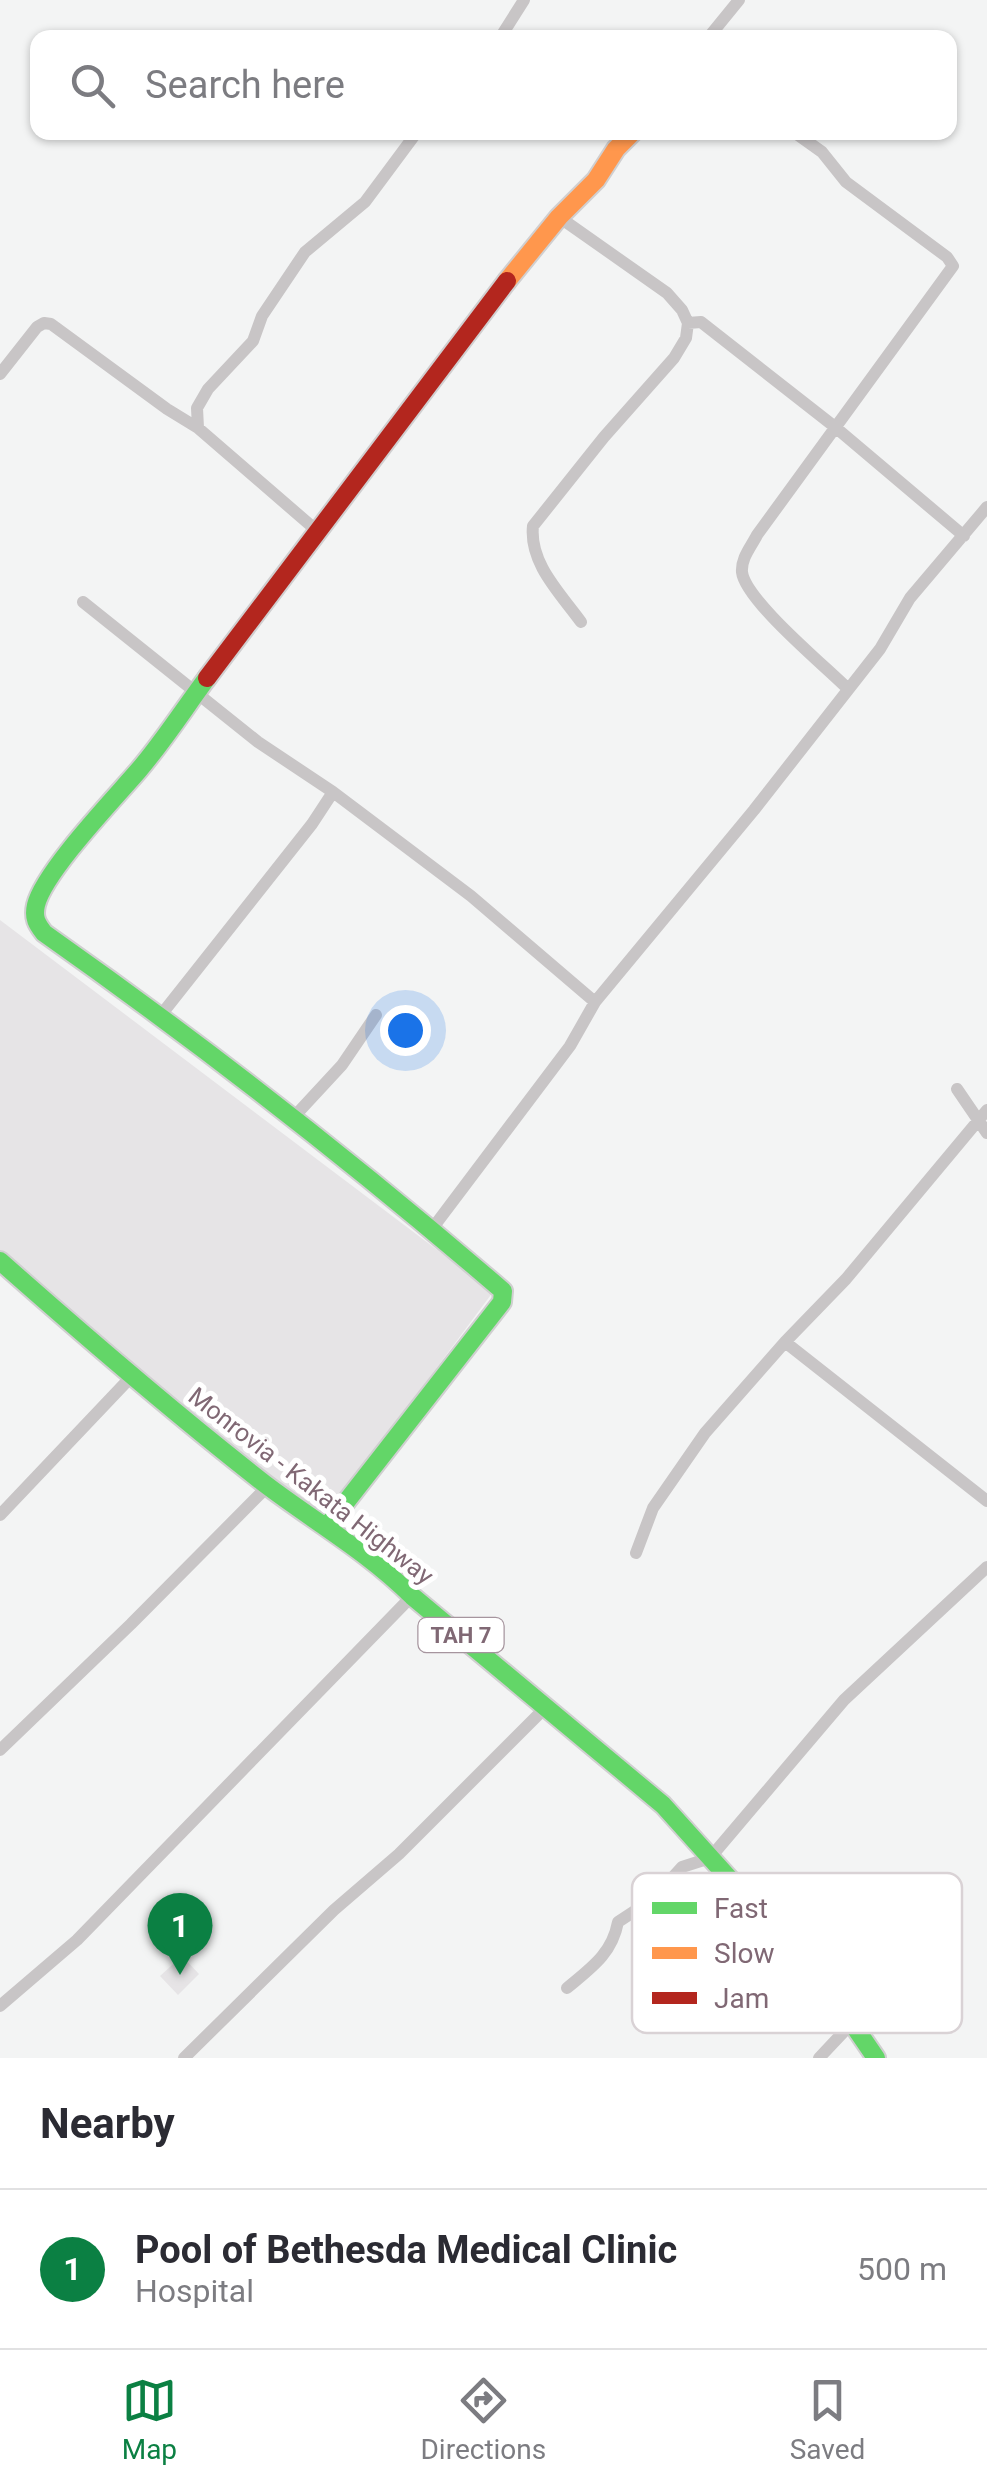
<!DOCTYPE html>
<style>
body{margin:0;font-family:Roboto,sans-serif;background:#f2f2f3;color:#2b2b33}
.you{position:absolute;left:405px;top:1030px;width:35px;height:35px;margin:-25px;border:8px solid #fff;border-radius:50%;background:#1a73e8;box-shadow:0 0 0 15px #1a73e833}
.badge{display:grid;place-items:center;width:65px;height:65px;border-radius:50%;background:#0b8043;color:#fff;font-size:32px;font-weight:700}
.pin{position:absolute;translate:-50% -82px;filter:drop-shadow(0 2px 5px #0008)}
.pin::after{content:'';position:absolute;top:52px;width:35px;height:30px;background:inherit;clip-path:polygon(0 0,100% 0,50% 100%)}
.list{margin:0;padding:0;list-style:none}
h2{display:flex;justify-content:space-between;align-items:center;height:130px;margin:0;padding:0 40px;font-size:42px}
h2 small{font-size:32px;font-weight:400;color:#7c7c81}
.list li{display:grid;grid-template-columns:65px 1fr auto;gap:30px;align-items:center;box-sizing:border-box;height:160px;padding:0 40px;border-top:2px solid #e1e1e2}
.list b{display:block;font-size:38px;white-space:nowrap}
.list p{margin:0;font-size:32px;white-space:nowrap;color:#7c7c81}
.list em{font-size:32px;font-style:normal;color:#7c7c81}
.icon{flex:none;width:55px;height:55px;fill:none;stroke:currentColor;stroke-width:2;stroke-linecap:round;stroke-linejoin:round}
.map{position:relative;flex:none;width:987px;height:2058px;overflow:hidden}
.search{position:absolute;background:#fff;box-shadow:0 2px 8px #0004;left:30px;right:30px;top:30px;height:110px;display:flex;align-items:center;gap:25px;box-sizing:border-box;padding:0 35px;border-radius:20px;color:#7c7c81;font-size:38px}
.sheet{height:290px;background:#fff}
nav{display:flex;justify-content:space-around;align-items:center;box-sizing:border-box;height:140px;border-top:2px solid #e1e1e2;background:#fff;font-size:28px;color:#7c7c81}
nav a{display:grid;justify-items:center;gap:5px}
nav .on{color:#0b8043}
.map>svg:first-child{display:block}
.built{fill:#e6e4e6}
.lines{fill:none;stroke-linecap:round;stroke-linejoin:round}
.fast-casing{stroke:#d0cfd0;stroke-width:22}
.slow-casing{stroke:#d0cfd0;stroke-width:22}
.jam-casing{stroke:#d0cfd0;stroke-width:22}
.street{stroke:#c8c5c6;stroke-width:12}
.fast{stroke:#63d668;stroke-width:18}
.slow{stroke:#ff974d;stroke-width:18}
.jam{stroke:#b3261e;stroke-width:18}
.labels{text-anchor:middle;dominant-baseline:central;stroke-width:10;stroke-linejoin:round;paint-order:stroke}
.shield{fill:#fff;stroke:#a6959e;stroke-width:2.5}
.shield-label{font-size:22px;font-weight:bold;fill:#806874}
.street-label{font-size:25px;fill:#806874;stroke:#fff}
.key{fill:#fff;stroke:#d9d2d5;stroke-width:2.5}
.key-label{font-size:28px;fill:#806874}
</style>
<div class="map">
<svg width="987" height="2058" viewBox="0 0 987 2058">
<rect width="100%" height="100%" fill="#f3f4f4"/>
<path class="built" d="M0 920 493 1292 325 1518 0 1272Z
M182 1956 199 1974 178 1995 160 1976Z"/>
<g class="lines">
<g class="fast-casing">
<path id="fast" d="M207 678C184 709 163 742 138 771 113 800 44 872 36 905 33 918 37 924 44 933 203 1045 356 1164 503 1291L502 1302 328 1525
M0 1261C87 1338 174 1413 265 1484 315 1522 368 1552 412 1596L663 1805 771 1925 852 2023 876 2058"/>
</g>
<g class="slow-casing">
<path id="slow" d="M507 281 559 217 596 180 616 149 633 132"/>
</g>
<g class="jam-casing">
<path id="jam" d="M207 678 507 281"/>
</g>
<path class="street" d="M500 38 524 0
M708 38 739 0
M794 132 822 152 846 182 947 257 953 266 757 535C751 547 741 558 742 572 745 600 825 666 848 689
M559 217 667 293 682 310 688 323 686 338 674 358 604 437 533 526C529 563 560 593 581 622
M688 323 701 322 835 427 964 536
M0 374 37 327 44 323 51 324 167 409 198 428
M316 530 198 428 197 408 208 389 253 341 262 316 305 252 365 202 417 132
M83 602 258 742 333 792 471 896 595 1002
M161 1015 312 824 333 792
M957 1089 987 1133
M292 1119 342 1065 376 1015
M432 1229 570 1046 595 1002 754 810 880 649 910 598 987 507
M785 1342 987 1501
M0 1515 131 1377
M636 1553 653 1508 705 1433 785 1342 846 1279 987 1110
M0 1750 131 1624 268 1486
M567 1988C591 1968 612 1954 618 1922L653 1899 682 1867 710 1858 844 1700 987 1567
M0 2006 77 1940 412 1596
M184 2058 334 1910 399 1854 547 1706
M819 2058 852 2023"/>
<use href="#fast" class="fast"/>
<use href="#slow" class="slow"/>
<use href="#jam" class="jam"/>
</g>
<g class="labels">
<rect class="shield" x="418.5" y="1618" width="85" height="34" rx="8"/>
<g class="shield-label">
<text x="461" y="1635">TAH 7</text>
</g>
<g class="street-label">
<text transform="translate(311 1486) rotate(38)">Monrovia - Kakata Highway</text>
</g>
</g>
<rect x="632" y="1873" width="330" height="160" rx="15" class="key"/>
<rect x="652" y="1902" width="45" height="12" fill="#63d668"/>
<rect x="652" y="1947" width="45" height="12" fill="#ff974d"/>
<rect x="652" y="1992" width="45" height="12" fill="#b3261e"/>
<g class="key-label">
<text x="714" y="1918">Fast</text>
<text x="714" y="1963">Slow</text>
<text x="714" y="2008">Jam</text>
</g>
</svg>
<div class="you"></div>
<div class="pin badge" style="left:180px;top:1975px">1</div>
<div class="search"><svg class="icon" aria-label="search" viewBox="0 0 24 24"><circle cx="10" cy="10" r="6"/><path d="M15 15l6 6"/></svg>Search here</div>
</div>
<section class="sheet">
<h2>Nearby<small></small></h2>
<ul class="list">
<li><span class="badge">1</span><div><b>Pool of Bethesda Medical Clinic</b><p>Hospital</p></div><em>500 m</em></li>
</ul>
</section>
<nav>
<a class="on"><svg class="icon" aria-label="map" viewBox="0 0 24 24"><path d="M3 6l6-2 6 2 6-2v14l-6 2-6-2-6 2zM9 4v14M15 6v14"/></svg>Map</a>
<a><svg class="icon" aria-label="directions" viewBox="0 0 24 24"><path d="M12 3l9 9-9 9-9-9zM9 14v-3h6M13 9l2 2-2 2"/></svg>Directions</a>
<a><svg class="icon" aria-label="saved" viewBox="0 0 24 24"><path d="M7 4h10v16l-5-4-5 4z"/></svg>Saved</a>
</nav>
